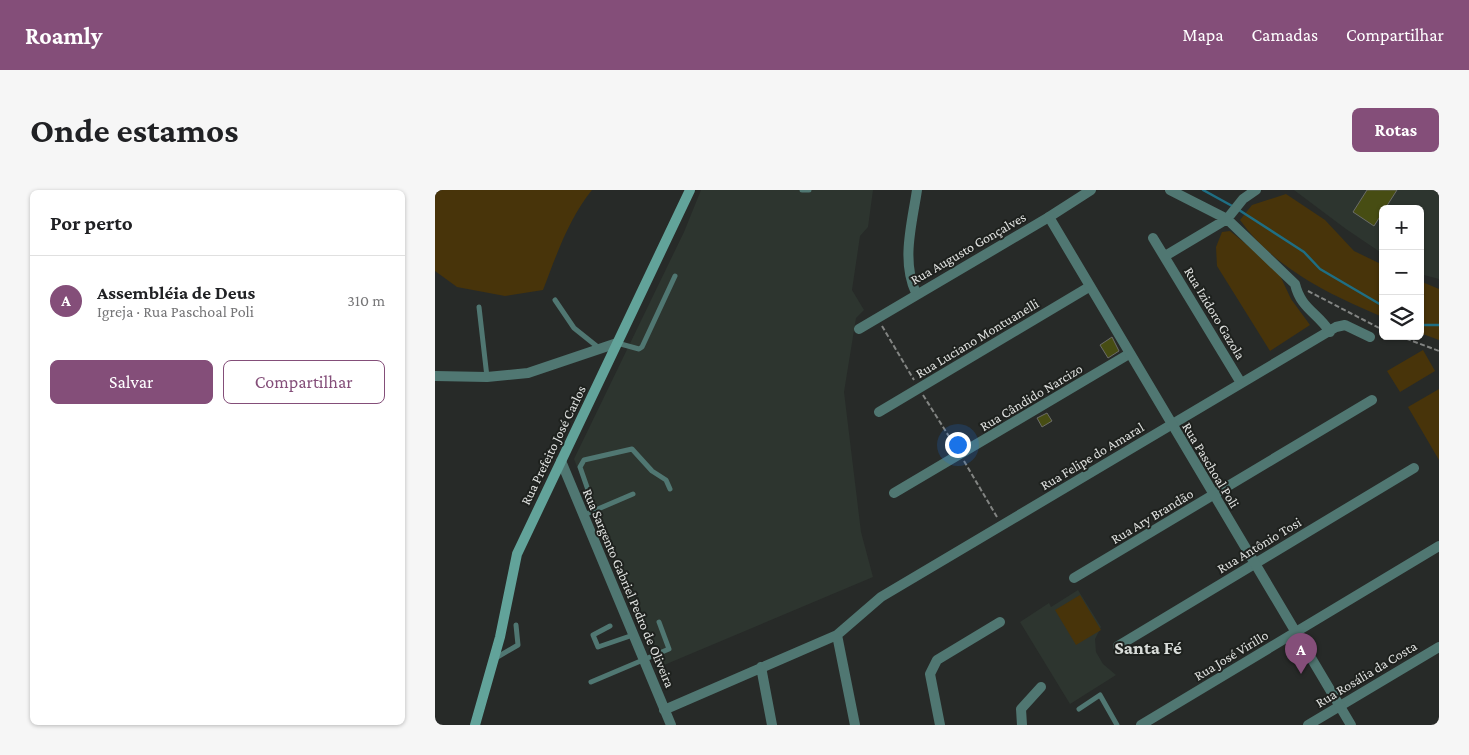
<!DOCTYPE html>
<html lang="pt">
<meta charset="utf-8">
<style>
body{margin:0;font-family:"Crimson Pro",serif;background:#f6f6f6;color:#202124}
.controls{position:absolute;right:15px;top:15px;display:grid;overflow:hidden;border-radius:8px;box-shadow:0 1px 4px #0004}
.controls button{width:45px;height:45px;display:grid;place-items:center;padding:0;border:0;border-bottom:1px solid #e0e0e0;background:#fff;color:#202124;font:25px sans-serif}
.you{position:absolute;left:522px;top:254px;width:18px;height:18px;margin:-12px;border:4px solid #fff;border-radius:50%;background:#1a73e8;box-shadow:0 0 0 8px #1a73e833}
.badge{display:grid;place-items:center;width:32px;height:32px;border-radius:50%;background:#844e79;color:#fff;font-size:16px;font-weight:700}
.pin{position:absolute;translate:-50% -41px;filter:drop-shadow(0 1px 2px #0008)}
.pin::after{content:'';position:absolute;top:26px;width:18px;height:15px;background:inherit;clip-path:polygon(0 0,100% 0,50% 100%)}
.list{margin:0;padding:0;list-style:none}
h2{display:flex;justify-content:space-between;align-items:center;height:65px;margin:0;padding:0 20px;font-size:21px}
h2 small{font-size:16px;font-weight:400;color:#757577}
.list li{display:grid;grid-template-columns:32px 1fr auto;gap:15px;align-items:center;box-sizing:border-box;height:90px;padding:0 20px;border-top:1px solid #e0e0e0}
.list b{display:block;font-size:19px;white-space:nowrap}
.list p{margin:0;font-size:16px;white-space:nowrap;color:#757577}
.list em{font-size:16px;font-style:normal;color:#757577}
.actions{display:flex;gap:10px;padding:15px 20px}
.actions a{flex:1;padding:11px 0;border:1px solid #844e79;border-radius:8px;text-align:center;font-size:18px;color:#844e79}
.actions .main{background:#844e79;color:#fff}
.icon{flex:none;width:28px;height:28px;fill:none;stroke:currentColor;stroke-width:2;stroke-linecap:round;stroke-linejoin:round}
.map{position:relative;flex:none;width:1004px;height:535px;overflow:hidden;border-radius:8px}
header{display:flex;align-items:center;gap:30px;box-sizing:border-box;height:70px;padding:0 25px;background:#844e79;color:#fff}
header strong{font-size:24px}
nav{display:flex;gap:28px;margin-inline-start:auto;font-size:18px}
.intro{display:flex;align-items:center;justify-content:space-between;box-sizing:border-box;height:120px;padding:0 30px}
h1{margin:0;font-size:35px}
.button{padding:12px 22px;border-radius:8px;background:#844e79;color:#fff;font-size:18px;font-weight:700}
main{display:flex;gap:30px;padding:0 30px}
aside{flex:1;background:#fff;border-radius:8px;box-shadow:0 1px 4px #0004}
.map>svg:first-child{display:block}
.built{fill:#2d352f}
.green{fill:#48340a}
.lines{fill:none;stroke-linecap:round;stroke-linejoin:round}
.stream{stroke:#1f6e83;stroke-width:2.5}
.building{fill:#474d13;stroke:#6b6c68}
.path{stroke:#838583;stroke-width:2;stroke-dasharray:5 2.5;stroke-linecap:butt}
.service{stroke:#507772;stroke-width:5}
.minor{stroke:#507772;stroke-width:10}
.tertiary{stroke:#507772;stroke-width:10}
.secondary{stroke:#62a39a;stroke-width:10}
.labels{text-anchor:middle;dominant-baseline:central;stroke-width:4;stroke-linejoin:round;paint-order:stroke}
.street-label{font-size:14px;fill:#e0e2e0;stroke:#1e211e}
.district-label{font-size:19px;font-weight:bold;fill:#d9ddda;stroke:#1e211e}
</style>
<header>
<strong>Roamly</strong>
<nav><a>Mapa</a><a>Camadas</a><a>Compartilhar</a></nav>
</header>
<div class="intro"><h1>Onde estamos</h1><a class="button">Rotas</a></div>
<main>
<aside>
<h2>Por perto<small></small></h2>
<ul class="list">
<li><span class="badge">A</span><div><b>Assembléia de Deus</b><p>Igreja · Rua Paschoal Poli</p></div><em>310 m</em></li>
</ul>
<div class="actions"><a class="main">Salvar</a><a>Compartilhar</a></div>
</aside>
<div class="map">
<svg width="1004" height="535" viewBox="0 0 1004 535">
<rect width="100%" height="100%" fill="#272a28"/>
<path class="built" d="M266 0H438L433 37 425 46 417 100 429 120 421 128 409 202 426 342 438 387 222 478 139 269 249 42Z
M859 0H1004V89L985 84V19H948V64L911 39Z
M643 400 666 437 660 449 661 462 668 474 681 485 635 514 585 432 614 413 616 417Z"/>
<path class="green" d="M0 0H157C134 28 121 66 108 100L70 106 22 97 0 81Z
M851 4 890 30 919 61 948 75V127C895 105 839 78 805 30L817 15Z
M795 41 842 79 856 109 875 135 835 161 782 76 781 57 787 42Z
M985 91 1004 99V150L985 143Z
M988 160 1000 181 965 202 952 181Z
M1004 199V270L973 217Z
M645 405 666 440 641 455 620 420Z"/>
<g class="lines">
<path class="stream" d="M768 0 799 17
M804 20 869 62 885 79 948 116
M985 135H1004"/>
</g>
<path class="building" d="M932 0H962L939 36 918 22Z
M677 147 684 161 673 168 665 155Z
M612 223 617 231 607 237 602 228Z"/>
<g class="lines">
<path class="path" d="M873 101 948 140
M447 136 479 190
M964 146 1004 161
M488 205 520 256
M529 271 562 327"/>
<path class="service" d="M367 0H374
M120 110 139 138 164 158
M44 117 52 187
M182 153 204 159 207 157 240 86
M160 320 145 277 149 270 197 259 217 281 231 290 235 299
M149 325 198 304
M175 436 158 445 163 457 198 445
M59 469 83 455 81 435
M156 492 234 459 224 432
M644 519 665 505 682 535"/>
<path class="minor" d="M735 0 792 29 860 94C866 119 882 122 895 142
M718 48 806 193
M730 66 792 29 808 9 821 0
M481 103C466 71 477 34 482 0
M424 139 614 27
M444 222 654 97
M126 271 236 535
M459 303 694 164
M639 388 937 210
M402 445 420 535
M683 456 979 278
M326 477 337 535
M229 520 402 445 446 407 901 137 910 135 935 147
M505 535 495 484 502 470 565 432
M587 535 586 519 606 497
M873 535 1004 457"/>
<path class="tertiary" d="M656 0 614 27 916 535
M0 186 52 187 93 183 182 153
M706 535 1004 356"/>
<path class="secondary" d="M40 535 65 447 82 364 255 0"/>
</g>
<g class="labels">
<g class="street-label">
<text transform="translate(533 58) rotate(-30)">Rua Augusto Gonçalves</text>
<text transform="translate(780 123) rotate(59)">Rua Izidoro Gazola</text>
<text transform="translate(542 148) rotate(-31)">Rua Luciano Montuanelli</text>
<text transform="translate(596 207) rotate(-31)">Rua Cândido Narcizo</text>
<text transform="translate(118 255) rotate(-64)">Rua Prefeito José Carlos</text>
<text transform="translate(657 266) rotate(-31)">Rua Felipe do Amaral</text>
<text transform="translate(776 275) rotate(59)">Rua Paschoal Poli</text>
<text transform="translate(717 326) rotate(-31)">Rua Ary Brandão</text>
<text transform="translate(824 355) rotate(-31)">Rua Antônio Tosi</text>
<text transform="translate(194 398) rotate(67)">Rua Sargento Gabriel Pedro de Oliveira</text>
<text transform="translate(796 465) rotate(-31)">Rua José Virillo</text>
<text transform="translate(931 484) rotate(-31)">Rua Rosália da Costa</text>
</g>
<g class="district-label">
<text x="713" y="457">Santa Fé</text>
</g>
</g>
</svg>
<div class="controls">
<button>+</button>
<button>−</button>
<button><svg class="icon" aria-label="layers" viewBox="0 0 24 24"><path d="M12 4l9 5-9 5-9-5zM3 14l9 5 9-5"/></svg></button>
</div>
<div class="you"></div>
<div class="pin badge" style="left:866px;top:484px">A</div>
</div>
</main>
